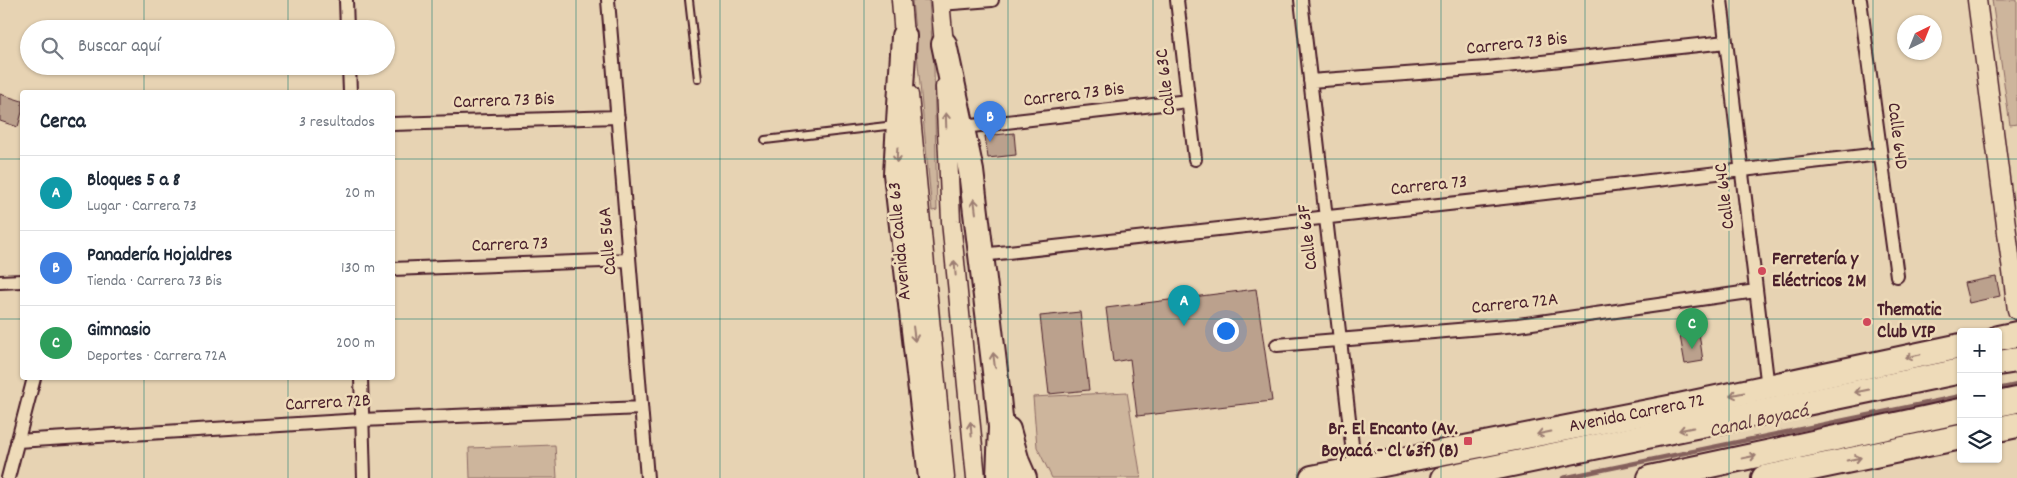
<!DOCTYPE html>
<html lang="es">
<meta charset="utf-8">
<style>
body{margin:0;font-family:Dekko,sans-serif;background:#f2f2f3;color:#1f2937}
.controls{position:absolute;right:15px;bottom:15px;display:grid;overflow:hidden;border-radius:5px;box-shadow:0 1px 4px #0004}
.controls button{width:45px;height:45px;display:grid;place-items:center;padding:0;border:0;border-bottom:1px solid #e0e1e3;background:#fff;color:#1f2937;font:25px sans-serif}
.compass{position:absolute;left:1897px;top:15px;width:45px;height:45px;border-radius:50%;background:#fff;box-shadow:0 1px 4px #0004;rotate:43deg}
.you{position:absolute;left:1225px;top:330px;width:18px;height:18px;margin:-12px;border:4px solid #fff;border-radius:50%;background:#1a73e8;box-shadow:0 0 0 8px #1a73e833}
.badge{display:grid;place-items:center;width:32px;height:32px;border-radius:50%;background:#0f766e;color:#fff;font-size:16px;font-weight:700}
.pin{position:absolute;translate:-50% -41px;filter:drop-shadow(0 1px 2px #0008)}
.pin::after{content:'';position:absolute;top:26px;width:18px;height:15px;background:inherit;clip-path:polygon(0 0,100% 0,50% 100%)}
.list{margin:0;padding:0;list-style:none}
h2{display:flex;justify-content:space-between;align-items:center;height:65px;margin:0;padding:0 20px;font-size:21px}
h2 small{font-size:16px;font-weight:400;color:#747a83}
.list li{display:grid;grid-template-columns:32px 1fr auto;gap:15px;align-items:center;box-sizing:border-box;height:75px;padding:0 20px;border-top:1px solid #e0e1e3}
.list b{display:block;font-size:19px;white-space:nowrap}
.list p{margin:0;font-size:16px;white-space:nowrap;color:#747a83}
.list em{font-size:16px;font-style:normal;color:#747a83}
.icon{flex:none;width:28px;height:28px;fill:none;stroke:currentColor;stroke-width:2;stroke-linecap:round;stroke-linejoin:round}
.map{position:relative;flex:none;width:2017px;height:478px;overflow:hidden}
.search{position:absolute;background:#fff;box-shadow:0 1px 4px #0004;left:20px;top:20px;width:375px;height:55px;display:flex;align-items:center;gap:12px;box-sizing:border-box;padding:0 18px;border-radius:28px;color:#747a83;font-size:19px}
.panel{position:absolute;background:#fff;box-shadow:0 1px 4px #0004;left:20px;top:90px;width:375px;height:290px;border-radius:5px}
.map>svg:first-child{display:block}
.green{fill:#cdb59c;stroke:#8c6a64}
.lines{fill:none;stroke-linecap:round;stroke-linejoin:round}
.stream{stroke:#84605c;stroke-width:4.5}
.building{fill:#bba18d;stroke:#4a1f2b}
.lane-casing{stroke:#4a1f2b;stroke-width:10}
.street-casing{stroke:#4a1f2b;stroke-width:16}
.secondary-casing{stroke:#4a1f2b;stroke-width:21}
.highway-casing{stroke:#4a1f2b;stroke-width:28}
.lane{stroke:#eedbb9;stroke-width:6}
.street{stroke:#eedbb9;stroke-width:12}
.secondary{stroke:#eedbb9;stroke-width:18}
.highway{stroke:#eedbb9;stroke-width:24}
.oneway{stroke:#9c7d72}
.grid{fill:none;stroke:#0f766e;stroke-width:1;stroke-opacity:0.55}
.poi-dot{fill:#d1495b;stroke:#eedbb9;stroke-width:2}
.labels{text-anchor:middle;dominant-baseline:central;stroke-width:5;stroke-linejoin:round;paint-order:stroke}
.street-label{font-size:19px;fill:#4a1f2b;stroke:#eedbb9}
.poi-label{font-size:19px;font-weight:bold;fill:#4a1f2b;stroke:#eedbb9;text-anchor:start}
.water-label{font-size:20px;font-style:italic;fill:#623a40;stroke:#eedbb9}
</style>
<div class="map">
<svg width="2017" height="478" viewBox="0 0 2017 478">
<rect width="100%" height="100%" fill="#e7d3b3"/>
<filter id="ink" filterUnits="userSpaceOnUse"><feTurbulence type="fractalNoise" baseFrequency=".02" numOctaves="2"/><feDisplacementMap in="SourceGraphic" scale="10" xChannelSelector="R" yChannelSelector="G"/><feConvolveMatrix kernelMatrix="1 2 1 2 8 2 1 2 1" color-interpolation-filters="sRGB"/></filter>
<g filter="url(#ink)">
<path class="green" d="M912 0H929L934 68 937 210 932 211Z
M1992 0H2017V124L2010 125Z
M1127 392 1141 478H1052L1037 447 1033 397Z
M555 445 557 478H470L469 448Z"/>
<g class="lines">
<path class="stream" d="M1998 389 2017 385
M1563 478 1961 396"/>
</g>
<path class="building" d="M0 94 22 101V112L18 127 0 121Z
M1014 133 1016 155 988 158 985 136Z
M1996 277 2000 296 1969 303 1964 283Z
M1256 289 1272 401 1137 416 1130 359 1113 362 1106 308Z
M1080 312 1089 390 1049 394 1040 316Z
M1699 333 1703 361 1685 364 1680 336Z"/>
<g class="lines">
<g class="lane-casing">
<path id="lane" d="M689 0 698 79
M765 140 895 125"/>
</g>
<g class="street-casing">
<path id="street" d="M346 0 347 29
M608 0 647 478
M1177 0 1195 159
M1301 0 1355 471
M1721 0 1768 388
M1860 0 1897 276
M940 4 992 0
M349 66 350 92
M1310 81 1487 68 1726 42
M392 124 618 117
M963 127 1188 101
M981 255 1503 198 1880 154
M392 269 629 260
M0 282 22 281
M1277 345 1518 325 1756 291
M361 378 364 478
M17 441 362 420 641 408
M8 478 34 378"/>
</g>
<g class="secondary-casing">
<path id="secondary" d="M901 0 905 47
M940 0 945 56
M1977 0 2017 310
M945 87 951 221 976 478
M909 95 945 478"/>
</g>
<g class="highway-casing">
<g id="highway">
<path d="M904 36 896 174 931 478"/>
<path d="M944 44 971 171 997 388 1001 427 999 478"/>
<path d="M1998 338 2017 334"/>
<path d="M1998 363 2017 360"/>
<path d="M1998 404 2017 400"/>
<path d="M1998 429 2017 425"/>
<path d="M1008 430 1017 462 1024 478"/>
<path id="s1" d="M1312 478 1674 407 1961 346"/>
<path d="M1444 478 1961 371"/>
<path d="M1650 478 1961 411"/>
<path d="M1764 478 1961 437"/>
</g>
</g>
<use href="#lane" class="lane"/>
<use href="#street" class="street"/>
<use href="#secondary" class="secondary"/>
<use href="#highway" class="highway"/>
</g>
<defs><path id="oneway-shaft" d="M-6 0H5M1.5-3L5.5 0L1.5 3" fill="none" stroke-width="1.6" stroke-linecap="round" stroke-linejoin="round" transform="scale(1.25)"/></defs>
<g class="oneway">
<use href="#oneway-shaft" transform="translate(946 120) rotate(-92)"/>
<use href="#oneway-shaft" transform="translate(897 155) rotate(93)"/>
<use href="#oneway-shaft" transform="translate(975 206) rotate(-97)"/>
<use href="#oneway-shaft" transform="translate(955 268) rotate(-95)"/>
<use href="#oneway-shaft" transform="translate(914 334) rotate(83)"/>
<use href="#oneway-shaft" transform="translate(1913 356) rotate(168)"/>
<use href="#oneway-shaft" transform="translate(994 360) rotate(-97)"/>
<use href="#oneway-shaft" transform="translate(1862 391) rotate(168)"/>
<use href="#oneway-shaft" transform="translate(1737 394) rotate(168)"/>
<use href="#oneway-shaft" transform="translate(971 429) rotate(-95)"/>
<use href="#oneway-shaft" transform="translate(1686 429) rotate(168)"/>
<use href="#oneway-shaft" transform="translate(1544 433) rotate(169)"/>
<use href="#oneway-shaft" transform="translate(1749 457) rotate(-12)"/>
<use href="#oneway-shaft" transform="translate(1854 459) rotate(-12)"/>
</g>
</g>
<path class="grid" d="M144 0V29M288 0V29M432 0V478M576 0V478M720 0V478M864 0V478M1008 0V478M1153 0V478M1297 0V478M1441 0V478M1585 0V478M1729 0V478M1873 0V478M144 66V92M288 66V92M0 159H22M392 159H2017M0 319H22M392 319H2017M144 378V478M288 378V478"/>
<g class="poi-dot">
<circle cx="1762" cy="271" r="5"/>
<circle cx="1867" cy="322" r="5"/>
<rect x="1463" y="436" width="10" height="10" rx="2.5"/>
</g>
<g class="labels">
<g class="street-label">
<text transform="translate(1517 45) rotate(-6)">Carrera 73 Bis</text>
<text transform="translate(1167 82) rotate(-97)">Calle 63C</text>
<text transform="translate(1074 96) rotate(-7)">Carrera 73 Bis</text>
<text transform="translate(504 102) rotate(-2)">Carrera 73 Bis</text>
<text transform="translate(1896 136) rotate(83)">Calle 64D</text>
<text transform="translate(1429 187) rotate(-6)">Carrera 73</text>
<text transform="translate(1726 196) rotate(-97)">Calle 64C</text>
<text transform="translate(1309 237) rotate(-97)">Calle 63F</text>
<text transform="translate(609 241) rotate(-95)">Calle 56A</text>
<text transform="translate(901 241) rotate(-95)">Avenida Calle 63</text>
<text transform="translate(510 246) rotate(-2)">Carrera 73</text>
<text transform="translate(1515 305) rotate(-6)">Carrera 72A</text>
<text transform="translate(328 404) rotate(-3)">Carrera 72B</text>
<text stroke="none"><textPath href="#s1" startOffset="331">Avenida Carrera 72</textPath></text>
</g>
<g class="poi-label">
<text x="1772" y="260">Ferretería y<tspan x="1772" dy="22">Eléctricos 2M</tspan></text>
<text x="1877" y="311">Thematic<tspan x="1877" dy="22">Club VIP</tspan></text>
<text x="1458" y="430" text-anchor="end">Br. El Encanto (Av.<tspan x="1458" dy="22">Boyacá - Cl 63f) (B)</tspan></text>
</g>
<g class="water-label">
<text transform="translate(1759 422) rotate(-12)">Canal Boyacá</text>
</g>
</g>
</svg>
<div class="controls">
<button>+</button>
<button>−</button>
<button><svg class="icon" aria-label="layers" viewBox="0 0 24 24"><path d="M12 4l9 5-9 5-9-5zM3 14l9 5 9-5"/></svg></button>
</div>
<svg class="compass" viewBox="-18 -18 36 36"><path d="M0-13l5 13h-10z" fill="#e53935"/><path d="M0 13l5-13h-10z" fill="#747a83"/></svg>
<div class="you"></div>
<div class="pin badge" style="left:1184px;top:326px;background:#0f9aa8">A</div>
<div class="pin badge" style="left:990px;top:142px;background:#3f7fe0">B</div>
<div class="pin badge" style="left:1692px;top:349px;background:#2e9e5b">C</div>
<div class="search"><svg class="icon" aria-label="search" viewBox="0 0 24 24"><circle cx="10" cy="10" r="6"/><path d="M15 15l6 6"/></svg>Buscar aquí</div>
<section class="panel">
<h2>Cerca<small>3 resultados</small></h2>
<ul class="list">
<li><span class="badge" style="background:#0f9aa8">A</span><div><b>Bloques 5 a 8</b><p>Lugar · Carrera 73</p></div><em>20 m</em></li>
<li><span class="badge" style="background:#3f7fe0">B</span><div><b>Panadería Hojaldres</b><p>Tienda · Carrera 73 Bis</p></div><em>130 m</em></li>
<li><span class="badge" style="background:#2e9e5b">C</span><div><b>Gimnasio</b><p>Deportes · Carrera 72A</p></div><em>200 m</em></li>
</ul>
</section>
</div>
